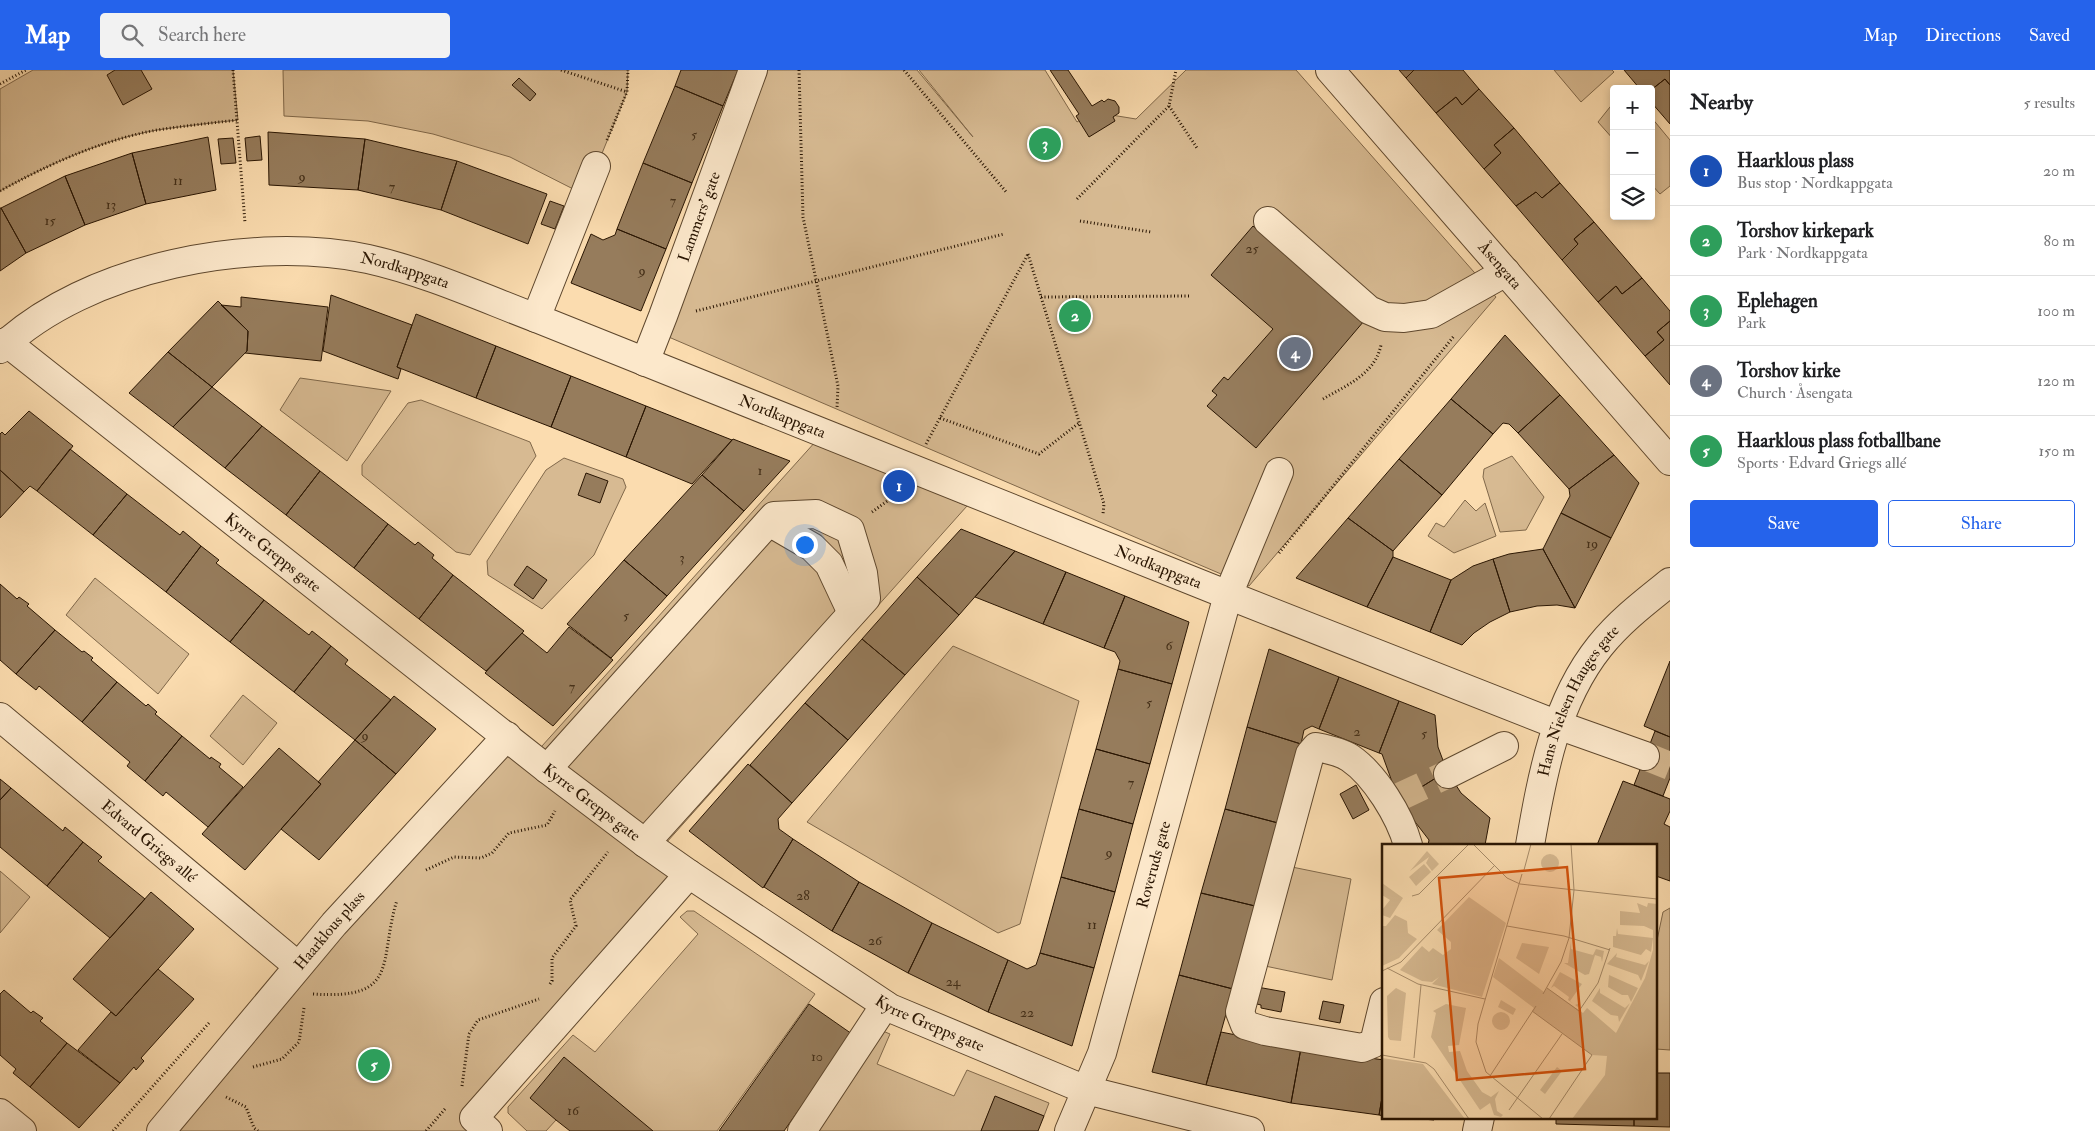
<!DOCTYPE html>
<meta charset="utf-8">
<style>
body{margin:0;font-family:"IM FELL Double Pica",serif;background:#f2f2f2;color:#202124}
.controls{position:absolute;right:15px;top:15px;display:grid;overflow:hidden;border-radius:5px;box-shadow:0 2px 8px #0003}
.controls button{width:45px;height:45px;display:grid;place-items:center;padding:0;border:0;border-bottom:1px solid #e0e0e0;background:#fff;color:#202124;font:25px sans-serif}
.you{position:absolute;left:804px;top:474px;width:18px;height:18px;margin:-12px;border:4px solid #fff;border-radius:50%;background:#1a73e8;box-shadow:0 0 0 8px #1a73e833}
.badge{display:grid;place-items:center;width:32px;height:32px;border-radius:50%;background:#2563eb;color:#fff;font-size:16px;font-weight:700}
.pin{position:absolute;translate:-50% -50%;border:2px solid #fff;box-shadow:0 1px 5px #0006}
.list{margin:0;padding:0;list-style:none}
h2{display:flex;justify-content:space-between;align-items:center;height:65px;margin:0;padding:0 20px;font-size:21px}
h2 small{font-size:16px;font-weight:400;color:#757577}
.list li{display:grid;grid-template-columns:32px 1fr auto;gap:15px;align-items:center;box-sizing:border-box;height:70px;padding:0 20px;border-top:1px solid #e0e0e0}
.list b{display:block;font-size:19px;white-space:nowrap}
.list p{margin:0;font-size:16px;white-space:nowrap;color:#757577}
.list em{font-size:16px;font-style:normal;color:#757577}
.actions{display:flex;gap:10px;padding:15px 20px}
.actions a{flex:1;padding:11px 0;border:1px solid #2563eb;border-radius:5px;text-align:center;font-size:18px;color:#2563eb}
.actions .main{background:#2563eb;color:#fff}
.icon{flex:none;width:28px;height:28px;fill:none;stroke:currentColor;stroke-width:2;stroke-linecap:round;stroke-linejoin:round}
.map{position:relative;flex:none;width:1670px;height:1061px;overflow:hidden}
header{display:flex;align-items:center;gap:30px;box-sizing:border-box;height:70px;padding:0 25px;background:#2563eb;color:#fff}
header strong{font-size:24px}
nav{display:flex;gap:28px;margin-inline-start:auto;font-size:18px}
.search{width:350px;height:45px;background:#f2f2f2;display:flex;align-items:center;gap:12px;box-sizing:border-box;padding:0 18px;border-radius:5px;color:#757577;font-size:19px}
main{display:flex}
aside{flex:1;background:#fff}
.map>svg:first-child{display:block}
.green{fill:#d7ba92;stroke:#80684a}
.building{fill:#967c5c;stroke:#291502}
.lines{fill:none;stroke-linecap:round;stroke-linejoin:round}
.minor-tunnel{stroke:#d1b48c;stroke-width:28;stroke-dasharray:28 14;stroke-linecap:butt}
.minor-casing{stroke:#5e472d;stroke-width:30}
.path{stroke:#291502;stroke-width:3;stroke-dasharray:1 2.5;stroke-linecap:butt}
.minor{stroke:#fce8cb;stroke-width:28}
.labels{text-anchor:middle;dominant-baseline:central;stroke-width:4;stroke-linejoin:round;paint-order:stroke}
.number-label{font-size:14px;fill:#442f18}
.street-label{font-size:16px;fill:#291502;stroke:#fce8cb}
.inset-road{fill:none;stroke:#a78c6a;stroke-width:1}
.view{fill:#d5520b;fill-opacity:0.15;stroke:#d5520b;stroke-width:2.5}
.inset-edge{fill:none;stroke:#291502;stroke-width:2.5}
</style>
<header>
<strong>Map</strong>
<div class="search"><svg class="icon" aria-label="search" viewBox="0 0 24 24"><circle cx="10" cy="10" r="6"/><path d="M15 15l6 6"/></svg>Search here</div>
<nav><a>Map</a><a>Directions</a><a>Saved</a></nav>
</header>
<main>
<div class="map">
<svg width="1670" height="1061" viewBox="0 0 1670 1061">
<rect width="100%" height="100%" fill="#fbdcaf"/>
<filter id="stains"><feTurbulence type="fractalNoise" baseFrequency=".004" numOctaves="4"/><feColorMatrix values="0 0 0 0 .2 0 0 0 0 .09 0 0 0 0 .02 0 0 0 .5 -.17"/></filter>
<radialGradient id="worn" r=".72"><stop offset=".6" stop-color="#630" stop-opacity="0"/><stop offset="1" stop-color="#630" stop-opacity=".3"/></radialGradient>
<path class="green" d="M33 0H233L238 50C211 53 184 56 157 60 102 70 49 94 0 121V19Z
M283 0H628L627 22 585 125 510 87 433 64 368 51 284 46Z
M754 0H917L973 67 919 0H1045L1077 52 1093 42 1136 49 1186 0H1296L1496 227 1249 516 664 265Z
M1554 0H1612L1614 2 1581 32Z
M1614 32V70L1598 52Z
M1651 47 1670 70V116L1660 124 1651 114Z
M300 308 391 321 347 391 280 340Z
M421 330 530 372 536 386 470 485 456 482 362 405V395L408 333Z
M816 371 967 436 658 782 689 804 470 1061H163L507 666 533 686Z
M1512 386 1544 427 1526 460 1500 462 1483 407 1484 399Z
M564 388 623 409 626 417 594 485 542 539 488 505 487 491 546 400Z
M1465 430 1476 441 1485 433 1496 466 1454 483 1428 466 1436 453 1444 457Z
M95 508 189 584 158 624 66 545Z
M953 576 1079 631 1020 854 998 863 807 752Z
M243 625 277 653 243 695 210 666Z
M1292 797 1351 809 1332 910 1265 896Z
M0 801 30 827 0 863Z
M1670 838V980L1656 979V875L1663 842Z
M687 841H694L815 924 717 1061H653L556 1050 546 1061H527L508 1043V1037L573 965 595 982 698 864 680 847Z
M878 959 890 964 877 994 954 1026 967 1000 1049 1033 1044 1046 995 1027 981 1061H809Z"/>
<path class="building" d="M115 0H141L152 19 123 35 107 5Z
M681 0H738L723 36 675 16Z
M1050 0H1068L1092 36 1102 30 1104 32 1108 29 1115 31 1119 37V43L1113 47 1115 51 1089 67 1076 46 1079 44Z
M1399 0H1414L1406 8Z
M1414 0H1463L1479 19 1462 35 1456 27 1436 43 1406 8Z
M1624 0H1670V15L1665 9 1651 20V19H1640Z
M519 8 536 24 530 31 512 15Z
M1665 9 1670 15V54L1651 32V20Z
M675 16 723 36 692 113 643 93Z
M1479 19 1514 58 1494 75 1501 83 1484 99 1436 43 1456 27 1462 35Z
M1514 58 1560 113 1542 128 1536 122 1516 136 1484 99 1501 83 1494 75Z
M268 62 365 69 358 120 269 115Z
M260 66 262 90 247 91 245 68Z
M208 67 216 120 146 134 132 83Z
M233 68 236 93 221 94 218 69Z
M365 69 457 91 441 140 358 120Z
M132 83 146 134 85 155 65 106Z
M457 91 547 124 528 174 441 140Z
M643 93 692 113 666 179 617 159Z
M65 106 85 155 26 183 1 138Z
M1560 113 1594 152 1574 169 1578 174 1562 190 1516 136 1536 122 1542 128Z
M550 131 564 136 555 159 541 154Z
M1 138 26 183 0 201V138Z
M1594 152 1642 208 1622 224 1616 216 1598 232 1562 190 1578 174 1574 169Z
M1253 156 1364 251 1256 378 1207 336 1217 325 1212 321 1224 307 1228 310 1273 259 1211 205Z
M617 159 666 179 641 241 571 213 591 164 603 170 615 165Z
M1642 208 1670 241V251L1657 262 1664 270 1645 286 1598 232 1616 216 1622 224Z
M331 225 412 255 397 297 401 299 398 309 323 281Z
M241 227 328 237 321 291 245 283 247 281 248 261 221 235 241 237Z
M218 231 248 261 247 281 212 317 168 282Z
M416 244 496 276 476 328 397 297Z
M1670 251V315L1645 286 1664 270 1657 262Z
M1505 265 1560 325 1518 363 1509 354 1503 353 1493 364 1451 329Z
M496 276 571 306 551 357 476 328Z
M168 282 212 317 173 357 129 323Z
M571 306 646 336 626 387 551 357Z
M212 317 262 356 225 398 173 357Z
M1560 325 1614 385 1569 419 1518 363Z
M1451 329 1493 364 1442 425 1399 389Z
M646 336 732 370 692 414 626 387Z
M29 341 73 376 37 421 30 416 24 422 0 400V364L2 362 5 365Z
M262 356 320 401 286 445 225 398Z
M733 369 790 391 744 441 702 405Z
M70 379 127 424 93 465 37 421Z
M1614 385 1639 413 1611 468 1561 443 1570 426 1569 419Z
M1399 389 1442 425 1393 481 1348 448Z
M0 400 24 422 0 448Z
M320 401 388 454 354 498 286 445Z
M586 403 608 411 600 433 578 425Z
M702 405 744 441 667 526 624 490Z
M127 424 180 465 183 461 201 476 166 522 93 465Z
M1561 443 1611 468 1575 538 1543 479Z
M1348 448 1393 481V487L1367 537 1296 508Z
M388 454 415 475 418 472 434 485 432 488 453 505 419 549 354 498Z
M961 459 1015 481 959 545 917 507Z
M201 476 219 490 216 493 264 530 230 572 166 522Z
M1543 479 1575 538 1557 535 1537 536 1510 542 1493 489 1509 484Z
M1015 481 1066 502 1043 554 975 527Z
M1393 487 1451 510 1430 562 1367 537Z
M1493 489 1510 542 1490 552 1474 563 1462 575 1430 562 1451 510 1473 496Z
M624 490 667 526 611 588 567 554Z
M527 496 547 510 533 529 514 515Z
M1066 502 1125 526 1104 578 1043 554Z
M453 505 524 561 486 601 419 549Z
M917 507 959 545 905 605 862 569Z
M0 514 17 529 19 527 29 534 27 536 55 560 16 604 0 590Z
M1125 526 1189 552 1172 614 1118 599 1120 591 1115 582 1104 578Z
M264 530 309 565 312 561 331 576 294 622 230 572Z
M569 557 613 590 553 656 485 603 522 563 547 583Z
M55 560 82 582 84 581 93 588 91 590 117 612 82 652 39 616 36 620 16 604Z
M862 569 905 605 848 670 805 633Z
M331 576 348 590 345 594 391 630 355 670 294 622Z
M1269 579 1339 607 1319 659 1312 656 1304 660 1301 674 1247 657Z
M1670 591V667L1644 656Z
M1118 599 1172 614 1150 694 1096 679Z
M1339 607 1399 631 1379 683 1319 659Z
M117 612 146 636 148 634 157 642 155 644 182 666 145 711 127 696 130 692 82 652Z
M394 626 436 659 396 704 355 670Z
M1399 631 1435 645 1438 677 1447 701 1399 731 1382 684 1379 683Z
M805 633 848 670 792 733 750 695Z
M1247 657 1301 674 1278 753 1225 739Z
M1655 661 1670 667V708L1663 726 1634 715Z
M182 666 210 689 211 687 221 694 219 697 243 717 208 757 166 722 163 726 145 711Z
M355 670 396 704 319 790 281 759 321 714 318 712Z
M279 678 321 714 245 800 202 764Z
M1096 679 1150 694 1133 754 1079 739Z
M748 694 792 733 778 749 779 759 793 769 763 818 689 761Z
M1447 701 1461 723 1490 748 1485 775H1428L1429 770 1399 731Z
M0 709 11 718 0 730Z
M1623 711 1670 729V741L1664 754 1670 757V811L1656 806V775H1597Z
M1356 715 1369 740 1353 749 1340 724Z
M11 718 63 761 65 757 83 772 47 816 0 777V730Z
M1079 739 1133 754 1115 822 1061 807Z
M1225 739 1278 753 1255 836 1201 823Z
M793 769 859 812 832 861 764 817Z
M83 772 102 787 98 791 145 829 110 868 47 816Z
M1061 807 1115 822 1094 898 1040 883Z
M859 812 932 853 908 903 832 861Z
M151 822 194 859 116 946 73 909Z
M1201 823 1255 836 1233 919 1179 905Z
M932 853 1008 890 988 942 908 903Z
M1040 883 1094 898 1072 976 988 942 1008 890 1027 899 1036 895Z
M158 899 194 929 141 988 144 991 136 1000 134 997 120 1013 78 980 111 942 116 946Z
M1179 905 1233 919 1206 1015 1152 1002Z
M1257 917 1285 922 1281 942 1261 938V935L1253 933Z
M4 920 31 943 33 941 43 948 40 951 67 973 30 1017 13 1003 16 999 0 985V924Z
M1323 931 1344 935 1340 953 1319 949Z
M809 934 852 964 784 1061H719Z
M1221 962 1301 978 1291 1033 1206 1015Z
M67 973 120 1013 79 1058 30 1017Z
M1301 978 1384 990V1016L1379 1045 1291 1033Z
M564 987 653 1061H570L556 1050 530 1028Z
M1656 1003H1670V1057L1634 1056V1047H1656Z
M1384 1016V1046L1379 1045Z
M995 1026 1044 1046 1038 1061H981Z
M1400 1047H1434V1050Z
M1556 1047H1634V1056L1556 1054Z"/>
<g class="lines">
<path class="minor-tunnel" d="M1645 686 1670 696
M1397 728 1448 704"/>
<g class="minor-casing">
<g id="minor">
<path id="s1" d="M1330 0 1670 391"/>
<path d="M1268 151 1369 240 1385 247 1404 248 1431 244 1506 202"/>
<path d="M536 248 596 96"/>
<path id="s2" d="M6 272 547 699 645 773 689 804 890 938 1086 1020 1250 1061"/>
<path id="s3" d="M0 279C87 196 253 165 368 189 426 202 481 227 536 248L1228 525 1558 655 1645 686"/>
<path id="s4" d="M645 292 663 246 753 0"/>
<path d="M769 452 812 477 829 494 852 543"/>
<path id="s5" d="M0 647 298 896"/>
<path d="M547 699 774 446 816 444 850 460 863 503 866 528 645 773"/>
<path d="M1448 704 1504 676"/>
<path id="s6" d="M1530 775C1542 706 1555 632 1600 576 1620 551 1645 532 1670 512"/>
<path d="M1384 932 1374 973 1362 978 1265 961 1245 955 1240 942 1310 684 1316 677C1327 679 1341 682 1350 688 1375 705 1400 746 1408 775"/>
<path d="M0 1043 22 1061"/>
<path id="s7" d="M161 1061 334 854 507 666"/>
<path d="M488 1061 474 1048 689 804"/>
<path d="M802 1061 885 935"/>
<path id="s8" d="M1069 1061 1102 983 1228 525 1279 402"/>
<path d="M1477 1061 1480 1047"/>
</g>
</g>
<path class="path" d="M233 0 245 153
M561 0 627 22
M799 0 803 147 838 316 837 338
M904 0 1007 123
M0 14 26 0
M1169 36 1197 78
M607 70 627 22 628 0
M0 121C49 94 102 70 157 60 184 56 211 53 238 50
M1077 129 1169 36 1176 0
M1080 151 1151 162
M1028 184 1104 434 1103 444
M1041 227 1190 226
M696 241 1004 164
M1323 329C1347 315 1375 304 1381 275
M940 348 1039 384 1079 353
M926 374 1028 184
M872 442 897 424
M1279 483 1454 266
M426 800 454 787 481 788 492 783 509 763 547 755 555 741
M550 914 552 911V888L576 856 570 830 608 782
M313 924C401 930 378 892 397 830
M253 997 282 989 299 972 304 938
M462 1016 469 964 478 950 539 929
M226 1027 246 1037 254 1058 258 1061
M113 1061 209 953
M426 1061 445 1039"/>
<use href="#minor" class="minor"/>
</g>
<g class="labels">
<g class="number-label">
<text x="694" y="64">5</text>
<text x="302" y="106">9</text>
<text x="178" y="110">11</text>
<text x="392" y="116">7</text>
<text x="673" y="130">7</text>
<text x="111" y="134">13</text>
<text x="50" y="150">15</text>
<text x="1252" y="178">25</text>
<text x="642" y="200">9</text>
<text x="760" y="400">1</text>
<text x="1592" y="473">19</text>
<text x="682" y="487">3</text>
<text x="626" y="545">5</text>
<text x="1169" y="575">6</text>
<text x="572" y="616">7</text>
<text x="1149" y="632">5</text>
<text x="1357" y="661">2</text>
<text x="1424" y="663">5</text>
<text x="365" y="665">9</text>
<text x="1131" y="712">7</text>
<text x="1109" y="782">9</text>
<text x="803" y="825">28</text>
<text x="1092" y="854">11</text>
<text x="875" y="870">26</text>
<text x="953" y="911">24</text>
<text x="1027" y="942">22</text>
<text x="817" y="986">10</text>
<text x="573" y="1040">16</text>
</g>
<g class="street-label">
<text stroke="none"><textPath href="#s4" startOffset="155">Lammers' gate</textPath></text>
<text stroke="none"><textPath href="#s1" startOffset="259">Åsengata</textPath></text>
<text stroke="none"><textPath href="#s3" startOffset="430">Nordkappgata</textPath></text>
<text stroke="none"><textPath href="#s3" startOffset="835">Nordkappgata</textPath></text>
<text stroke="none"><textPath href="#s2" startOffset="340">Kyrre Grepps gate</textPath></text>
<text stroke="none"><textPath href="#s3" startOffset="1240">Nordkappgata</textPath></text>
<text stroke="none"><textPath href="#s6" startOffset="154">Hans Nielsen Hauges gate</textPath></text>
<text stroke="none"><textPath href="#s2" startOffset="745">Kyrre Grepps gate</textPath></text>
<text stroke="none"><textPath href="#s5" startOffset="194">Edvard Griegs allé</textPath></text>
<text stroke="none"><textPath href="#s8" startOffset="280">Roveruds gate</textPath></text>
<text stroke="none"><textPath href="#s7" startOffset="262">Haarklous plass</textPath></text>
<text stroke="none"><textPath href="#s2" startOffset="1150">Kyrre Grepps gate</textPath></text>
</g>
</g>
<g transform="translate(1382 774)">
<rect width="275" height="275" fill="#fbdcaf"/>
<path d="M45 7 57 20 50 27 44 19 47 13 28 27ZM159 19a9 9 0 1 1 18 0a9 9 0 1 1-18 0ZM42 20 49 28 34 42 27 33ZM0 39 21 54 8 74 0 71V66L8 56 0 51ZM87 53 124 79 100 153 50 140 57 133 50 138 40 137 18 126 40 102 47 108 51 104 61 111 69 105V98L55 86ZM255 59 265 63 266 59 275 60V275H190L223 231 225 212 210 211 150 167 152 164 111 133 117 114 162 148 165 144 201 169 205 164 234 189 263 134 271 106V82V86L262 82 238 81V67L258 69ZM13 71 25 77 26 89 35 95 17 114 0 122V82H4ZM235 84 236 90 271 94 269 108 264 105 259 111 231 103V92H234ZM189 98V105L207 110 211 111 214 105 222 107 220 118 219 113 213 111 207 130 203 131 182 119H186ZM140 99 167 103 157 130 134 114ZM235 109 234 113 263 121 267 117 259 137 256 131 225 120ZM178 128 200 140 188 157 193 161 198 159 196 163 186 156 187 153 172 142 169 144ZM227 131 256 144 249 158 246 151H240L226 143ZM14 144 24 149 19 197 8 196 6 193 5 152ZM218 144V149L243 164 248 159 237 178 236 172 229 171 210 157ZM119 156 134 165 131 171 116 163ZM64 160 84 164 77 201 66 202 67 208 78 207 85 227 100 248 109 253 117 247 113 255 115 267 121 271 119 273 112 271 108 259 98 266 49 193 54 169 51 167ZM110 177a9 9 0 1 1 18 0a9 9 0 1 1-18 0ZM0 214 41 220 83 275H0ZM175 223 180 227 163 250 158 246Z" fill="#d7ba92"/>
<path class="inset-road" d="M91 0 125 34 138 40 275 55M142 26 149 0M140 30 96 180 94 198 104 228 161 275M30 52 37 50 87 0M125 82 182 92 228 106M5 124 36 140 103 155M0 127 19 118 113 21M165 144 197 167 216 139 228 104M161 150 179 118 187 94 192 46 189 0M150 167 210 211 167 275M0 211 44 219 52 225 87 275M32 214 39 141M108 232 154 162M127 266 180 190"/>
<path class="view" d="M185 23 203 225 75 236 57 34Z"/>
<rect width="275" height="275" class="inset-edge"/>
</g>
<rect width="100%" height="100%" filter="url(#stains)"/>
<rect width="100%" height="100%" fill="url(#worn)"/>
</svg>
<div class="controls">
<button>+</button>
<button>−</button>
<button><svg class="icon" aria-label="layers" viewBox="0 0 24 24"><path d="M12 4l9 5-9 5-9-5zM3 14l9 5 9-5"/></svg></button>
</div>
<div class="you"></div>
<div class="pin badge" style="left:899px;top:416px;background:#1a4fb4">1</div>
<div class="pin badge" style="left:1075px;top:246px;background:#2e9e5b">2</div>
<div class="pin badge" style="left:1045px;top:74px;background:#2e9e5b">3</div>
<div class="pin badge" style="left:1295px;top:283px;background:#6b7280">4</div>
<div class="pin badge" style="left:374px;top:995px;background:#2e9e5b">5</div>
</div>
<aside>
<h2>Nearby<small>5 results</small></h2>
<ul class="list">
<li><span class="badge" style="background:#1a4fb4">1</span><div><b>Haarklous plass</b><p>Bus stop · Nordkappgata</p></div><em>20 m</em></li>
<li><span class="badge" style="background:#2e9e5b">2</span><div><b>Torshov kirkepark</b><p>Park · Nordkappgata</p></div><em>80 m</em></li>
<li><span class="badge" style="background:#2e9e5b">3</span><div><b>Eplehagen</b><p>Park</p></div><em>100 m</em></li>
<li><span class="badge" style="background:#6b7280">4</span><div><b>Torshov kirke</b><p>Church · Åsengata</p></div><em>120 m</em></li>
<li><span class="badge" style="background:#2e9e5b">5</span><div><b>Haarklous plass fotballbane</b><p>Sports · Edvard Griegs allé</p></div><em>150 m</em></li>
</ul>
<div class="actions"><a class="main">Save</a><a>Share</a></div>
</aside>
</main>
